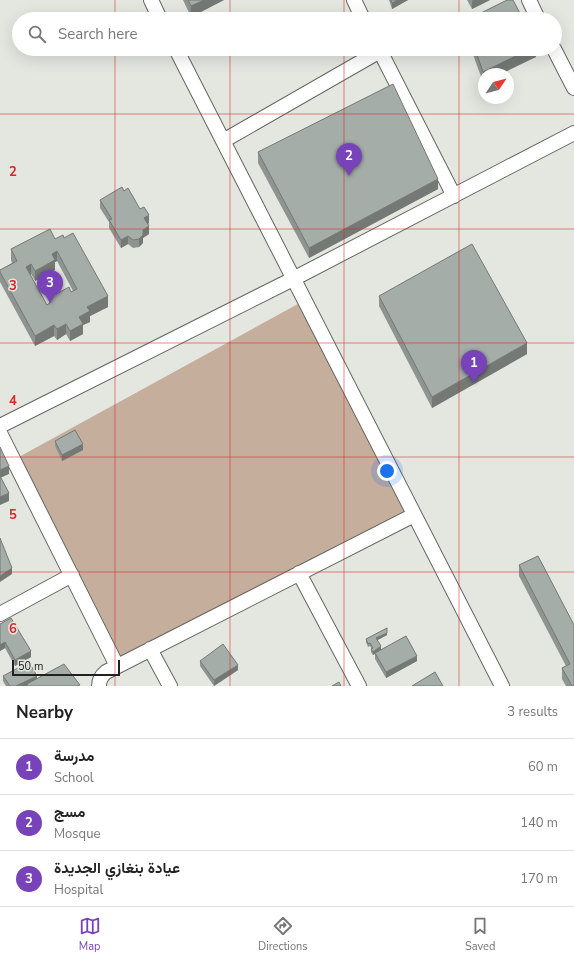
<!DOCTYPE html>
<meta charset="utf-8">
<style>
body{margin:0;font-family:"Nunito Sans",Vazirmatn,sans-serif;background:#f6f6f6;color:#222}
.compass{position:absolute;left:478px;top:68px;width:36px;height:36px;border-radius:50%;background:#fff;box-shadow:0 4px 16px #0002;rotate:55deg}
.scale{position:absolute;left:12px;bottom:10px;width:108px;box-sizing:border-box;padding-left:4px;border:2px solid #21221f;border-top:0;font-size:11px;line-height:14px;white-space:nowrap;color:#21221f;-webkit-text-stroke:3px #e4e7e0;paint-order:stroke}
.you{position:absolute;left:387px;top:471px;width:14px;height:14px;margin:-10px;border:3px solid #fff;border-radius:50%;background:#1a73e8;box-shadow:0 0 0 6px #1a73e833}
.badge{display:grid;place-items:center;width:26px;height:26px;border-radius:50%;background:#7842b9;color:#fff;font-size:13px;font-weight:700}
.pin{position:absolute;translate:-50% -33px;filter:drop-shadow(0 1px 2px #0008)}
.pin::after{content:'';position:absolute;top:21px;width:14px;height:12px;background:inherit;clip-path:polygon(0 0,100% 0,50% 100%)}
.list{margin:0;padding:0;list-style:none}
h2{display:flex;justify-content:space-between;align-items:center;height:52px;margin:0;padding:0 16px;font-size:17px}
h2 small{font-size:13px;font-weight:400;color:#767676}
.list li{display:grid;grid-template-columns:26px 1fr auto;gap:12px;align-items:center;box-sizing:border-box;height:56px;padding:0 16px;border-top:1px solid #e0e0e0}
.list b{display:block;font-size:15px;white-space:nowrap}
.list p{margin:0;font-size:13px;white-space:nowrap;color:#767676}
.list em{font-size:13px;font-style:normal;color:#767676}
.icon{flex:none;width:22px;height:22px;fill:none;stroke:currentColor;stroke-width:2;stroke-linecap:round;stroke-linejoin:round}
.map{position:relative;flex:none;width:574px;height:686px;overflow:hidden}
.search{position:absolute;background:#fff;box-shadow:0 4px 16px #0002;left:12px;right:12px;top:12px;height:44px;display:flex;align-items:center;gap:10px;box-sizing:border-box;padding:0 14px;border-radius:22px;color:#767676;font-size:15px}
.sheet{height:220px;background:#fff}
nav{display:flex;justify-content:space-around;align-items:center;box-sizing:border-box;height:56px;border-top:1px solid #e0e0e0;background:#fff;font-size:11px;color:#767676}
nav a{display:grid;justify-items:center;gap:2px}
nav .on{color:#7842b9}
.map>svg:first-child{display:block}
.green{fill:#c6ae9d}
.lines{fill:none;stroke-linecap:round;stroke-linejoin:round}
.street-casing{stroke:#646761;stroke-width:16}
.street{stroke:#fff;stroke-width:14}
.wall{fill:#8e9590;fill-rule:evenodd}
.shaded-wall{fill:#747976}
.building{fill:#a5ada8;stroke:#747976;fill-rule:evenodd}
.grid{fill:none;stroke:#d62828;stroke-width:1;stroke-opacity:0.55}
.grid-label{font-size:13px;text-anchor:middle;font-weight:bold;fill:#d62828;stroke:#e4e7e0;stroke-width:3;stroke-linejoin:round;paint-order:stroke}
</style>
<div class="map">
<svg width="574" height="686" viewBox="0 0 574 686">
<rect width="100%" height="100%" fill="#e4e7e0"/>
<path class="green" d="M307 299 415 507 119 663 17 458Z"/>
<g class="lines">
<g class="street-casing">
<path id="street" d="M151 0 160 19
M354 0 363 19
M529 0 538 19
M176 49 502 686
M379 49 454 196
M554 49 574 88
M223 141 380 51
M0 426 293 279 574 133
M0 433 117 666
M299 573 359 686
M0 614 72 575
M150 649 170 686
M99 686C99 680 101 676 106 672L414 515"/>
</g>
<use href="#street" class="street"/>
</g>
<path class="wall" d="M183 0H224L191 17Z
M389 0H408L392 9Z
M467 0H490L472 9Z
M471 49H536V57L484 74V82H483Z
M258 152 438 189 309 258 258 163Z
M124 191 140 209 149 223 148 224 149 234 143 238V243L139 247 133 248 128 244 121 248 109 228V222L100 208V200Z
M55 239 108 307 90 316V322L83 325V334L70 341 66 334 57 340 54 336 35 346 0 282V270L12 263 11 260V249ZM57 261 73 291 49 298V304L47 305 30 275 31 274 35 281 55 270V262Z
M379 296 527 354 432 408 379 306Z
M55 441 83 450 62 461 55 446Z
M519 565 574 625V686H566L562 679V668L566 666 519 576Z
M0 624 31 657 15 666 5 648 0 651Z
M387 631V635L377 640 381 649 417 661 386 678 375 659V654L373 655 371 652V649H372L370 646 368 647 366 642V639Z
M200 661 238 670 214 686 200 666Z
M3 676 37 679 80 686H6L3 681Z"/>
<path class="shaded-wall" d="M204 0H224L191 17V6Z
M398 0H408L392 9V3Z
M474 0H490L472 9V1Z
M530 49H536V57L501 74H484V82H483V72Z
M438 179V189L309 258V248Z
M149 215V223L144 226V218Z
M149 226V234L143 238V243L139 247V239L143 230Z
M128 236V244L121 248V240Z
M57 251V261L55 262V270L35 281V271L52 254Z
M31 264V274L26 277V267Z
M108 296V307L90 316V322L83 325V334L70 341V331L79 317 87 307Z
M66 324V334L57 340V329Z
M54 325V336L35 346V336Z
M527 343V354L432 408V397Z
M83 444V450L62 461V455Z
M9 466V474L0 478V470Z
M9 493V501L0 505V497Z
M12 568V574L0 582V576Z
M387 628V635L376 641V638Z
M5 642V648L0 651V645Z
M381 646V649L373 655V652Z
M31 651V657L15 666V660Z
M417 656V661L386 678V672Z
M238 665V670L214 686V680Z
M37 676V681L27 684V686H16Z"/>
<path class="building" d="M188 0H204L191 6Z
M391 0H398L392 3Z
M507 0H513L523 19H469Z
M475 49H530L483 72Z
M393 84 438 179 309 248 258 152Z
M122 187 124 191 128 188 140 209 144 207 149 215 144 218 149 226 143 230V235L139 239 133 240 128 236 121 240 109 220 112 219 100 200Z
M50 229 55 239 63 235 64 238 73 233 108 296 87 307 90 311 79 317 83 324 70 331 66 324 57 329 54 325 35 336 0 272V270L17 261 11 249ZM57 251 77 289 71 292 69 287 49 298 51 302 47 305 26 267 31 264 35 271 55 260 52 254Z
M472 244 527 343 432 397 379 296Z
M75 430 83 444 62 455 55 441Z
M0 447 9 466 0 470Z
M0 476 9 493 0 497Z
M0 538 12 568 0 576Z
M538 556 574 625V686H572L562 668 570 664 519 565Z
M11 618 31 651 15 660 5 642 0 645V624Z
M387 628V633L376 638 381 646 373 652 371 649 373 648 370 643 368 644 366 639Z
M406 636 417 656 386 672 375 653Z
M223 644 238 665 214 680 200 661Z
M29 662 37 676 16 686H10L3 676Z
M64 664 80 685 77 686H28L27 684Z
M435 672 443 686H412Z
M339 682 341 686H332Z"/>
<path class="grid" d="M115 0V19M230 0V19M344 0V19M459 0V19M115 49V686M230 49V686M344 49V686M459 49V686M0 114H574M0 229H574M0 343H574M0 457H574M0 572H574"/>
<g class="grid-label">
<text x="13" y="176">2</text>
<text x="13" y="290">3</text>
<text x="13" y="405">4</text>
<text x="13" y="519">5</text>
<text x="13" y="633">6</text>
</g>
</svg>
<svg class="compass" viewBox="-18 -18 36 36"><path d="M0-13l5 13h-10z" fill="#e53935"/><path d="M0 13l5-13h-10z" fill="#767676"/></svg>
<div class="scale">50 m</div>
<div class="you"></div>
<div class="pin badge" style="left:474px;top:383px">1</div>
<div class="pin badge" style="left:349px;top:176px">2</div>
<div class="pin badge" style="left:50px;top:303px">3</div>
<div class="search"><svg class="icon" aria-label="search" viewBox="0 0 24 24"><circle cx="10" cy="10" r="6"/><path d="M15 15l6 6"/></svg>Search here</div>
</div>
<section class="sheet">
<h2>Nearby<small>3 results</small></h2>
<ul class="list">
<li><span class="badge">1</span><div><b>مدرسة</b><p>School</p></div><em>60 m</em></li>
<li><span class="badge">2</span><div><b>مسج</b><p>Mosque</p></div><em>140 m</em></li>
<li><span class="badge">3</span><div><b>عيادة بنغازي الجديدة</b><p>Hospital</p></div><em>170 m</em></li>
</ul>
</section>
<nav>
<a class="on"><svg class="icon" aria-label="map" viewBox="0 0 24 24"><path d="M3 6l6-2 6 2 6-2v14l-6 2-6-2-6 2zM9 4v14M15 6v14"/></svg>Map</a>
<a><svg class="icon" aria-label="directions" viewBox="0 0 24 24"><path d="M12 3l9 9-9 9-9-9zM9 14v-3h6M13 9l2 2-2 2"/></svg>Directions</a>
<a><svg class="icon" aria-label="saved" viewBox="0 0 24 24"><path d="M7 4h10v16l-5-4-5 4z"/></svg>Saved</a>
</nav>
